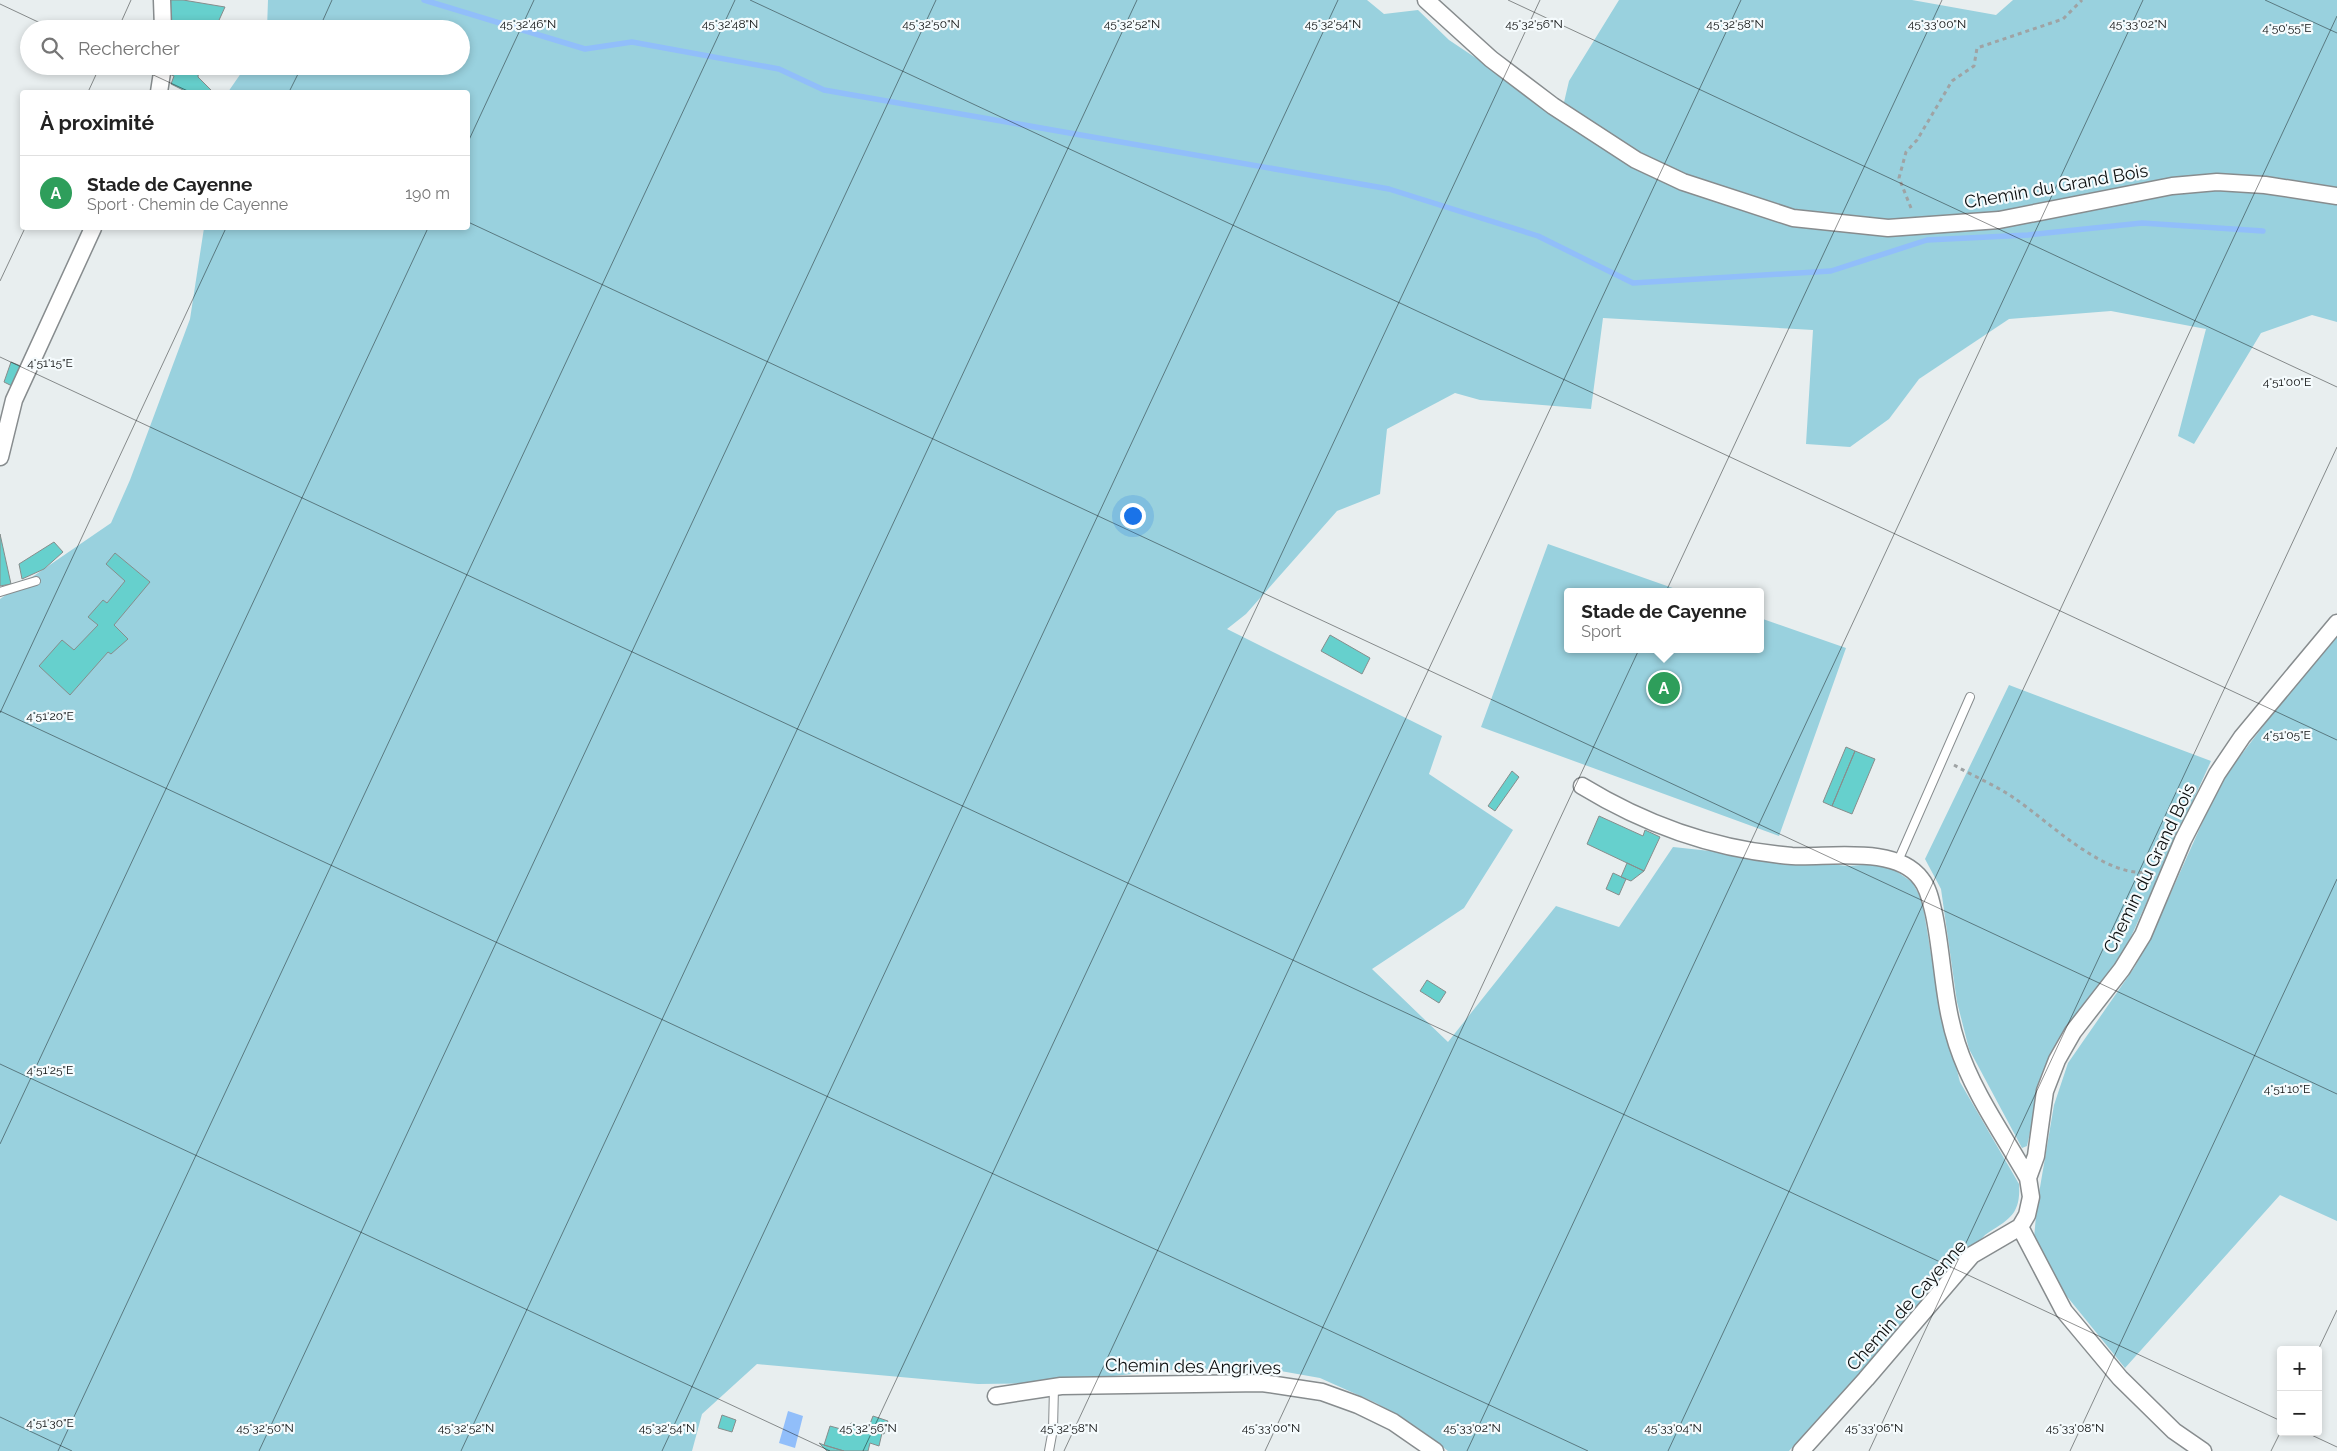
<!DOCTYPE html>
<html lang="fr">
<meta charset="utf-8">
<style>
body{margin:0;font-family:Raleway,sans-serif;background:#f2f2f2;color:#222}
.controls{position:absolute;right:15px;bottom:15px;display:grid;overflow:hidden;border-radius:5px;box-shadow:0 2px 8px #0003}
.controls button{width:45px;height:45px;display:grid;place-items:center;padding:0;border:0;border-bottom:1px solid #e0e0e0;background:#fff;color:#222;font:25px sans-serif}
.you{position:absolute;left:1132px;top:515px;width:18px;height:18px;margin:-12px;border:4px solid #fff;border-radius:50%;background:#1a73e8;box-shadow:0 0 0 8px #1a73e833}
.badge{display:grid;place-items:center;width:32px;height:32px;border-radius:50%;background:#6e6c0b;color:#fff;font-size:16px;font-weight:700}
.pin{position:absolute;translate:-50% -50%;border:2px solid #fff;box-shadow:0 1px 5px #0006}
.popup{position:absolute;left:1564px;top:588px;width:200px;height:65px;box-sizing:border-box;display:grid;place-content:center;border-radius:5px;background:#fff;filter:drop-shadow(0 1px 4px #0005);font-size:16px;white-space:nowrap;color:#767676}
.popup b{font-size:19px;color:#222}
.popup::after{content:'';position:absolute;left:50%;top:100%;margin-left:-10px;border:10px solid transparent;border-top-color:#fff}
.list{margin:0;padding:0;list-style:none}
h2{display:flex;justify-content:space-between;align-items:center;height:65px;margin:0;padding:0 20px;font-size:21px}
h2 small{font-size:16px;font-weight:400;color:#767676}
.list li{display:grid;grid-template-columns:32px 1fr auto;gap:15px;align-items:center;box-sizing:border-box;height:75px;padding:0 20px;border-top:1px solid #e0e0e0}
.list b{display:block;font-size:19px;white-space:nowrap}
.list p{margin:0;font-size:16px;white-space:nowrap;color:#767676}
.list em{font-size:16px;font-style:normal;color:#767676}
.icon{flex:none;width:28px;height:28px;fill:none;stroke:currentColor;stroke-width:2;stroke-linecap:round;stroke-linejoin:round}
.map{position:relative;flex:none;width:2337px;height:1451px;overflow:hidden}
.search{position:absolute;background:#fff;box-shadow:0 2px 8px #0003;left:20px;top:20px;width:450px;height:55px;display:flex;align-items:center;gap:12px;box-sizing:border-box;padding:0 18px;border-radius:28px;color:#767676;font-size:19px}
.panel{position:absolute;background:#fff;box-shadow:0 2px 8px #0003;left:20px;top:90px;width:450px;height:140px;border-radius:5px}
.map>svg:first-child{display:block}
.green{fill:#99d1de}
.water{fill:#91befa}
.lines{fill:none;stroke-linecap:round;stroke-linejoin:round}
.stream{stroke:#91befa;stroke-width:5.5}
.building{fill:#66d0cd;stroke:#878d8c}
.lane-casing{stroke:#878c8e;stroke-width:10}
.street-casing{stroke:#878c8e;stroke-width:19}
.path{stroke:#9fa3a4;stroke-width:3;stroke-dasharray:4 4;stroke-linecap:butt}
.lane{stroke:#fff;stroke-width:8}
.street{stroke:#fff;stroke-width:16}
.ticks{fill:none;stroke:#0d0f0f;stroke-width:1;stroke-opacity:0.45}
.labels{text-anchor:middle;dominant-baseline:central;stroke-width:4.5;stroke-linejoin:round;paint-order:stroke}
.street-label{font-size:18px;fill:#0d0f0f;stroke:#f5fbfd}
.ticks-label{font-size:12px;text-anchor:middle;fill:#0d0f0f;stroke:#f5fbfd;stroke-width:4.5;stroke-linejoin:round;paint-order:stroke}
</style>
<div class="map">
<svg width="2337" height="1451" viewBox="0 0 2337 1451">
<rect width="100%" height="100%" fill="#e8eeef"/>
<path class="green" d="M268 0H1367L1384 14 1418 10 1449 40 1561 115 1569 81 1619 0H1912L1996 15 2013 0H2337V322L2312 315 2261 333 2194 444 2178 436 2206 329 2111 311 2009 319 1919 379 1889 419 1850 447 1806 444 1813 330 1603 318 1591 409 1480 400 1455 393 1387 429 1380 494 1337 511 1246 614 1227 629 1442 736 1429 774 1513 830 1464 908 1372 969 1448 1042 1556 906 1619 927 1673 847 1848 866 1876 864 1896 871 1912 882 1922 900 1938 996 1960 1082 2019 1184C2021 1215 2009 1219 1985 1235L1789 1451H1448L1418 1428 1376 1403 1320 1378 1275 1370 1180 1369 1046 1383 978 1384 757 1364 702 1414 692 1451H0V599L111 523 130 480 190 319 204 228H468V92H228L246 66H461V29H267Z
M1548 544 1684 592H1568V649H1760V618L1846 648 1779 836 1481 727Z
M2337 636V1221L2280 1195 2125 1368 2065 1294 2034 1238 2037 1205 2054 1105 2068 1063 2134 968 2152 935 2203 821 2228 772 2297 682Z
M2009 685 2211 761 2119 963 2039 1092 2027 1146 2022 1148 1969 1049 1957 1002 1941 889 1925 859Z"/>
<path class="water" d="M788 1411 803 1416 795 1448 779 1443Z"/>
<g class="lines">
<path class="stream" d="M424 0 585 49 632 42 779 69 824 90 1389 189 1538 236 1633 283 1831 271 1927 240 2028 235 2142 223 2263 231"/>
</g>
<path class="building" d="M170 0H183L225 7 215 29H170Z
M167 66H199L198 77 213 92H182L183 90 171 84 174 76 167 73Z
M11 362 23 367 14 387 4 382Z
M0 534 11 584 0 586Z
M54 542 63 552 44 569 22 579 19 564Z
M115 553 150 582 114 625 128 639 111 654 108 652 70 695 39 666 62 640 74 650 98 625 88 617 103 600 107 603 125 581 106 564Z
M1330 635 1370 658 1362 674 1321 651Z
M1846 747 1855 751 1832 806 1823 802Z
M1855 751 1875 759 1852 814 1832 806Z
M1512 771 1519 777 1495 811 1488 806Z
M1599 816 1643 836 1645 830 1660 837 1644 871 1587 844Z
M1627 863 1644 871 1631 881 1621 877Z
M1613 873 1626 879 1619 895 1606 889Z
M1427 980 1446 992 1439 1003 1420 991Z
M722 1415 736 1420 732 1432 718 1428Z
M873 1416 888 1421 884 1434 868 1429Z
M851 1423 882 1433 879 1446 870 1443 868 1451H844L824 1445 830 1426 848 1431Z
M819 1443 824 1445 844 1451H827Z"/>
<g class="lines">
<g class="lane-casing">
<path id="lane" d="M0 592 36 581
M1898 861 1970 697
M1049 1451 1053 1429 1054 1387"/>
</g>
<g class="street-casing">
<path id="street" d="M162 0 163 29
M1426 0 1491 59 1553 106 1636 160 1683 182 1793 218 1888 228 1999 220 2172 186 2217 182 2265 185 2337 196
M159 92 163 66
M0 457 14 400 93 228
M1582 786C1646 825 1716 850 1792 856 1829 858 1896 845 1921 879 1929 889 1931 902 1934 914 1943 957 1943 1002 1957 1044 1973 1093 2003 1134 2028 1178L2031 1197 2027 1215 2020 1227 1972 1255 1866 1379 1801 1451
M2028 1178 2036 1156 2045 1091 2057 1060 2073 1032 2122 969 2143 935 2183 840 2217 774 2242 737 2337 623
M2020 1227 2064 1311 2120 1378 2174 1431 2203 1451
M996 1396 1061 1386 1262 1383 1322 1392 1358 1405 1393 1422 1435 1451"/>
</g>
<path class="path" d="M1911 208 1899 178 1906 152 1917 140 1952 81 1974 66 1977 48 2063 19 2082 0
M1954 765C1973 776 1995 785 2014 798 2051 823 2105 879 2151 872"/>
<use href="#lane" class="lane"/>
<use href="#street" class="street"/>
</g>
<path class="ticks" d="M750 0 2337 740M1508 0 2337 387M2265 0 2337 33M0 4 53 29M118 29 131 0M319 29 332 0M134 66 190 92M88 92 100 66M289 92 302 66M468 142 534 0M468 222 2337 1094M0 281 25 228M0 357 2281 1421M0 711 1588 1451M0 713 226 228M0 1064 830 1451M0 1144 428 228M2318 1350 2337 1310M0 1417 72 1451M2305 1432 2337 1447M58 1451 735 0M259 1451 936 0M461 1451 1137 0M662 1451 1338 0M863 1451 1540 0M1064 1451 1741 0M1265 1451 1942 0M1467 1451 2143 0M1668 1451 2337 16M1869 1451 2337 447M2070 1451 2337 879M2271 1451 2281 1431"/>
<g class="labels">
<g class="street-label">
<text transform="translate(2056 186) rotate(-10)">Chemin du Grand Bois</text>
<text transform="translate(2149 868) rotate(-64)">Chemin du Grand Bois</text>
<text transform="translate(1906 1305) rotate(-48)">Chemin de Cayenne</text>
<text transform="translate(1193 1366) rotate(1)">Chemin des Angrives</text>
</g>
</g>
<g class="ticks-label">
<text x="528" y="28">45°32'46"N</text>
<text x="730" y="28">45°32'48"N</text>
<text x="931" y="28">45°32'50"N</text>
<text x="1132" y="28">45°32'52"N</text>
<text x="1333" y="28">45°32'54"N</text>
<text x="1735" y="28">45°32'58"N</text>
<text x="1937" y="28">45°33'00"N</text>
<text x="2138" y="28">45°33'02"N</text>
<text x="1534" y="28">45°32'56"N</text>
<text x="2287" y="32">4°50'55"E</text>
<text x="50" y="367">4°51'15"E</text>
<text x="2287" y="386">4°51'00"E</text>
<text x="50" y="720">4°51'20"E</text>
<text x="2287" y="739">4°51'05"E</text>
<text x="50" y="1074">4°51'25"E</text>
<text x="2287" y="1093">4°51'10"E</text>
<text x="50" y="1427">4°51'30"E</text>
<text x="265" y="1432">45°32'50"N</text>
<text x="466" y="1432">45°32'52"N</text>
<text x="667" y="1432">45°32'54"N</text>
<text x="868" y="1432">45°32'56"N</text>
<text x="1069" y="1432">45°32'58"N</text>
<text x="1271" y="1432">45°33'00"N</text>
<text x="1472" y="1432">45°33'02"N</text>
<text x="1673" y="1432">45°33'04"N</text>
<text x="1874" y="1432">45°33'06"N</text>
<text x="2075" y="1432">45°33'08"N</text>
</g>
</svg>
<div class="controls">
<button>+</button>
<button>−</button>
</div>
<div class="you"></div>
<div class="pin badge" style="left:1664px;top:688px;background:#2e9e5b">A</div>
<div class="popup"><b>Stade de Cayenne</b>Sport</div>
<div class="search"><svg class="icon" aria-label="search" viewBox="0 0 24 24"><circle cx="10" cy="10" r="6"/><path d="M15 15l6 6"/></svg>Rechercher</div>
<section class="panel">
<h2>À proximité<small></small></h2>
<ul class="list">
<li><span class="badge" style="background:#2e9e5b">A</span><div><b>Stade de Cayenne</b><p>Sport · Chemin de Cayenne</p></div><em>190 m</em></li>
</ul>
</section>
</div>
